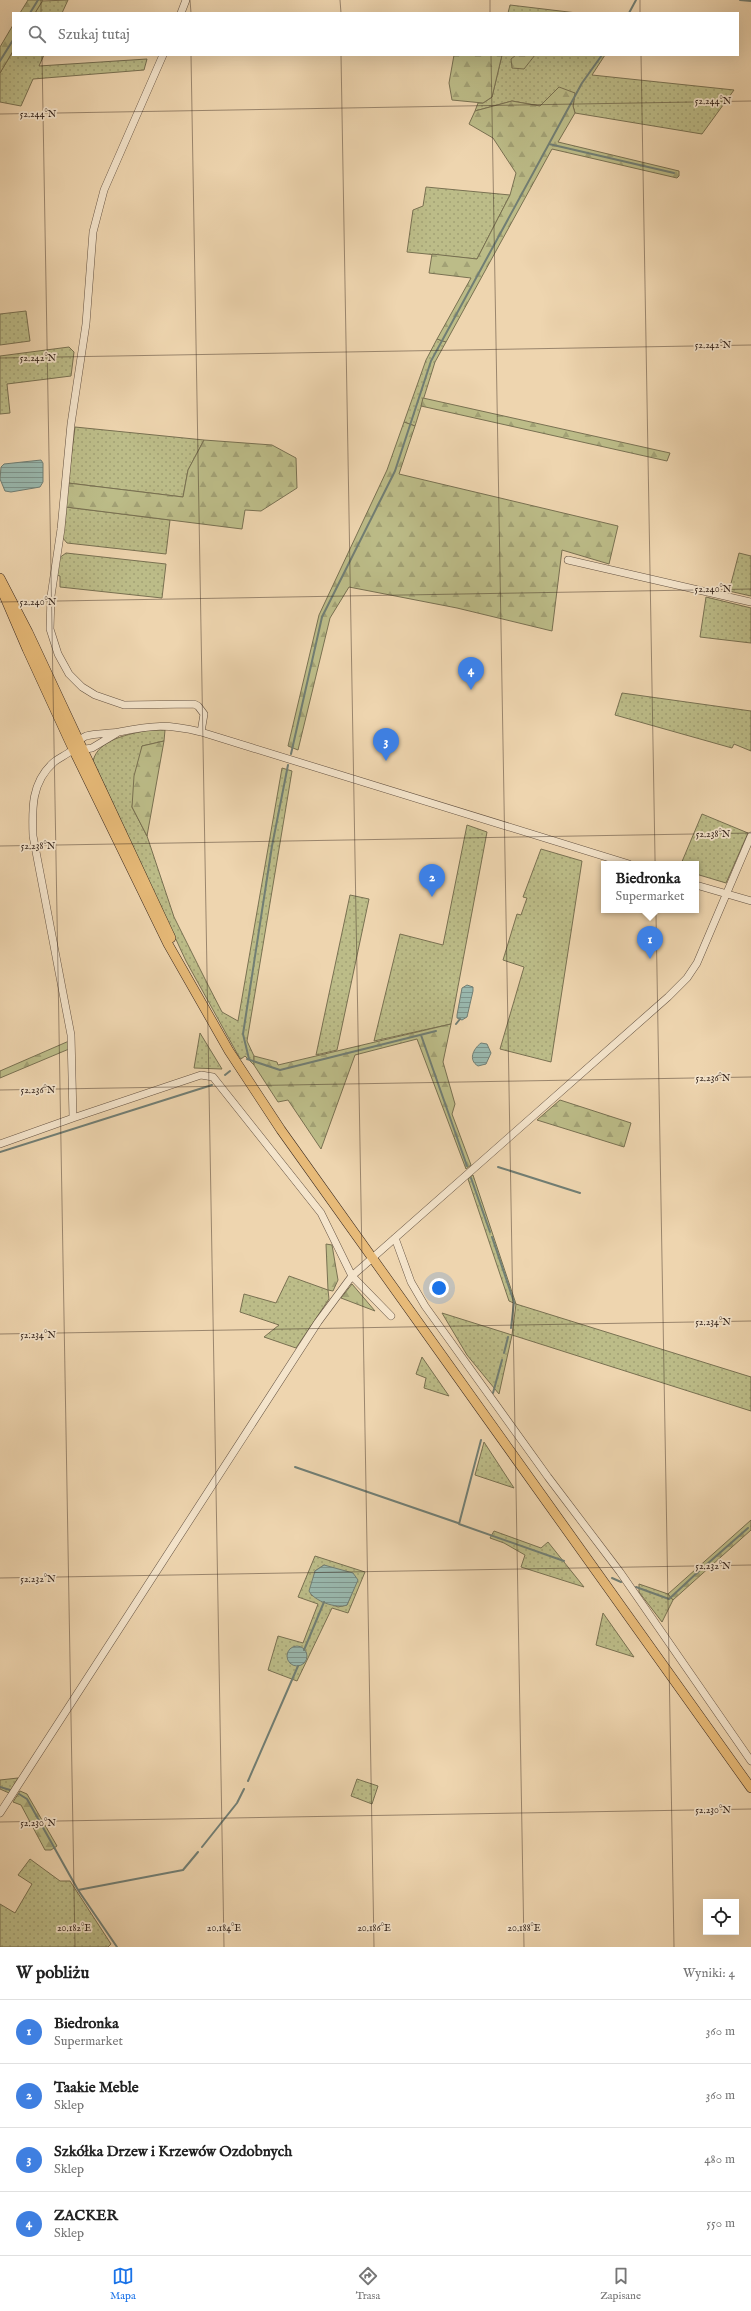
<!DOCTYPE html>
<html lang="pl">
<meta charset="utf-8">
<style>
body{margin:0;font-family:"IM FELL English",serif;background:#f2f2f2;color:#222}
.controls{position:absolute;right:12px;bottom:12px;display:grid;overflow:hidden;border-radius:0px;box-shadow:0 4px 16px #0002}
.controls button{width:36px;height:36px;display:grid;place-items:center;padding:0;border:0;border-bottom:1px solid #e0e0e0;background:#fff;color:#222;font:20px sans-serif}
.you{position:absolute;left:439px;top:1288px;width:14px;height:14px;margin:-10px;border:3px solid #fff;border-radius:50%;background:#1a73e8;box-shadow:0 0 0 6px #1a73e833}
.badge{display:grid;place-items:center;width:26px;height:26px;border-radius:50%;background:#1a73e8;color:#fff;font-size:13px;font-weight:700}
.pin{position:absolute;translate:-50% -33px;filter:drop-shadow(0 1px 2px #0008)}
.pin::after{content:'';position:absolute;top:21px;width:14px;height:12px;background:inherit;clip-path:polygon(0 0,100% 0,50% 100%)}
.popup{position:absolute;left:601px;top:861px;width:98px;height:52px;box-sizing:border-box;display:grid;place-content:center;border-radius:0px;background:#fff;filter:drop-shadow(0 1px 3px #0005);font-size:13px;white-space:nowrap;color:#767676}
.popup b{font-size:15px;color:#222}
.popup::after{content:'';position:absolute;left:50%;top:100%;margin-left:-8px;border:8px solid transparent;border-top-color:#fff}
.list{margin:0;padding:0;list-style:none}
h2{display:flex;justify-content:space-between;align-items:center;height:52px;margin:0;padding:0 16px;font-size:17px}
h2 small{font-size:13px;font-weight:400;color:#767676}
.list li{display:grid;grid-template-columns:26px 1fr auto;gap:12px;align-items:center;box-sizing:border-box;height:64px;padding:0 16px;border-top:1px solid #e0e0e0}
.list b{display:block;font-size:15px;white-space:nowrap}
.list p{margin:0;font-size:13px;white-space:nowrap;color:#767676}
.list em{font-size:13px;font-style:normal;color:#767676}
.icon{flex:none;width:22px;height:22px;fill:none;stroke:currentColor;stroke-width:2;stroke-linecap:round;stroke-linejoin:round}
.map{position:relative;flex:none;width:751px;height:1947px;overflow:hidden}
.search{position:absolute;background:#fff;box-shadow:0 4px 16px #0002;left:12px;right:12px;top:12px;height:44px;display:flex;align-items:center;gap:10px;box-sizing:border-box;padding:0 14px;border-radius:0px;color:#767676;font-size:15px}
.sheet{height:308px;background:#fff}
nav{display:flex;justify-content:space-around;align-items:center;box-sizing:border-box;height:56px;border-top:1px solid #e0e0e0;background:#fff;font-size:11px;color:#767676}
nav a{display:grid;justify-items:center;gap:2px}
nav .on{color:#1a73e8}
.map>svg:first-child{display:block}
.grass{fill:url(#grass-dots);stroke:#797152;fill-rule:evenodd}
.forest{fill:url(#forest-firs);stroke:#797152}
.water{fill:url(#water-rules);stroke:#717e74}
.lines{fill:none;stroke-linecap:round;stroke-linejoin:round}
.stream{stroke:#717e74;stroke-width:2}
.minor-casing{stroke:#645242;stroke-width:8}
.major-casing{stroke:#36261d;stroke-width:10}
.minor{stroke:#f4e4cb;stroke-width:7}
.major{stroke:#e7ba78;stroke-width:9}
.ticks{fill:none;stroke:#36261d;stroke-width:1;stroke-opacity:0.45}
.ticks-label{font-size:10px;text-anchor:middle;fill:#36261d;stroke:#f4e4cb;stroke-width:3.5;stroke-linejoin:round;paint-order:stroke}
</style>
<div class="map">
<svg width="751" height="1947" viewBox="0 0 751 1947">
<defs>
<pattern id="grass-dots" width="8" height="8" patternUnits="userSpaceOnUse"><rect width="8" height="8" fill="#bcbc88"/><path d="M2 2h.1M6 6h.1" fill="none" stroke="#a2a175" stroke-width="1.8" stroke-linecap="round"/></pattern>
<pattern id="forest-firs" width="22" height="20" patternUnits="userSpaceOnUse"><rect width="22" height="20" fill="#bcbc88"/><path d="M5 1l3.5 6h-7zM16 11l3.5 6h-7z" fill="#a2a175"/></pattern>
<pattern id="water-rules" width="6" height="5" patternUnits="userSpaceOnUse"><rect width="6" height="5" fill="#99b8ae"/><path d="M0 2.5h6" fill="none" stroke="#7e958d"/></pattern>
</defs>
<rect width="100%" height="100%" fill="#eed5af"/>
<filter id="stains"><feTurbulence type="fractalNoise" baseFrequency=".005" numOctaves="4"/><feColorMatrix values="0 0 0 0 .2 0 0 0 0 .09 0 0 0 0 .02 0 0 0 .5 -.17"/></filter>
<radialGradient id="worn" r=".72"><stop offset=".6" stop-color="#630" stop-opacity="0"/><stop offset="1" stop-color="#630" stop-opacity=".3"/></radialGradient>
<path class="grass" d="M68 0 62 13H35L42 1Z
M510 5 577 13H508Z
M13 51V55H44L39 66 147 59 144 70 33 79 21 106 0 102V73Z
M502 55H605L592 75 734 90 702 134 575 113 573 106 575 93 540 106 512 101 475 111 478 103H483L492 97Z
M426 187 510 195 477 259 407 252 413 210 423 206Z
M26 311 30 341 0 345V314Z
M437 339 446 342 435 362 415 426 404 422 426 360Z
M69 347 74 352 71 376 7 384 10 413 0 414V356Z
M75 427 204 440 188 470 183 497 68 483Z
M66 507 170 520 166 554 67 543 62 537Z
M66 553 166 564 162 598 60 587V576L56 575 59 558Z
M739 553 751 556V596L729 591Z
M706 597 751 608V643L700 637Z
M622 693 751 711V751L734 744 732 748 615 715Z
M149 730H165L164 741 142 746 132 807 147 836 174 917 208 985 222 1012 238 1021 282 768 292 771 247 1041 254 1056V1065L245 1056 241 1059 238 1055 186 961 93 761C98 739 130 734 149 730Z
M702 814 748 833 726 883 696 874V864H681Z
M467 825 487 832 451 1024 374 1041 400 934 443 945Z
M541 849 582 861 551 1062 500 1049 524 967 503 960 517 914 521 915 527 898 523 897Z
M350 895 369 899 337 1050 316 1055Z
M200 1033 222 1069 194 1068Z
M473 1175 516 1304 751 1377V1411L512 1335 499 1394 467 1355 442 1313 512 1335 516 1304 509 1301 468 1179Z
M289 1276 328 1290 329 1299 296 1348 264 1337 279 1325 240 1312 244 1294 276 1303Z
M422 1357 449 1396 424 1388 426 1378 416 1374Z
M484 1442 514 1488 475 1475Z
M494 1531 541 1548 548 1542 584 1587 521 1567 525 1555 504 1543 490 1538Z
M315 1556 365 1572 348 1613 332 1608 297 1681 268 1670 278 1636 303 1643 318 1604 298 1597ZM324 1565 357 1580 347 1605 338 1607 311 1595 315 1571Z
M639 1584 668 1594 673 1600 662 1622 639 1592Z
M603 1613 634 1657 596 1645Z
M18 1778 9 1793 0 1789V1780Z
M357 1779 378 1786 372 1804 351 1796Z
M30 1859 60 1881H70L111 1944 108 1947H0V1904L15 1913 32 1884 18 1875Z"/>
<path class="forest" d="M28 0H43L35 13H20Z
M13 25V51L0 73V47Z
M454 55H502L492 97 483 103 452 100 449 83Z
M516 55H535L524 69 512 68 511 59Z
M559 87 575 93 573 106 575 113 558 142 679 171V176L677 178 552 149 446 342 437 339 471 278 429 273 432 254 477 259 510 195 516 173 493 138 469 124 475 111 512 101 540 106Z
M423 398 670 453 667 461 421 406Z
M404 422 415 426 399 474 618 526 609 564 562 550 552 631 457 608 349 587 330 618 298 750 288 746 319 615 387 470Z
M204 440 272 445 296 458 297 488 261 511 245 510 242 529 66 507 68 483 183 497 188 470Z
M164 741 147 836 132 807 134 776 142 746Z
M451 1024 443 1062 455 1104 452 1114 471 1165 466 1169 417 1039 355 1055 321 1149 288 1100 278 1102 254 1065V1056L277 1062 278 1065Z
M69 1041V1049L0 1078V1071Z
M560 1100 631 1123 624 1147 537 1120Z
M326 1244 332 1245 338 1280 333 1291 328 1290Z
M352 1284 375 1311 341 1298Z
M751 1520V1530L673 1600 668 1594Z
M20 1791 27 1794 57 1846 51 1850H45L21 1805 13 1802Z"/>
<path class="water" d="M41 460 43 463V482L40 487 11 492 5 491 0 479 1 467 4 464Z
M467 985 473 987V991L467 1017 462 1020 457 1018V1015L462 988Z
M481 1043 487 1044 491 1053 486 1064 478 1066C468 1060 473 1049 481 1043Z
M324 1565 353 1573 358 1580 347 1605C336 1609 314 1601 309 1591L315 1571Z
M287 1656a10 10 0 1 1 20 0a10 10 0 1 1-20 0Z"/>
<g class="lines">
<path class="stream" d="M740 0 751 1
M30 13 38 0
M629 13 636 0
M0 61 13 40
M549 144 674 173
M291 754 322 617 395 471 431 361 582 83 602 55
M456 1024 460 1019
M421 1035 467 1166
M247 1059 280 1070 436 1031
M249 1059 243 1034 272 846 288 765
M225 1075 230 1071
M0 1152 212 1085
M498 1167 580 1193
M471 1178 490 1232
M492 1237 514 1302 511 1328
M504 1353 508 1337
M493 1393 502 1360
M481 1440 459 1524 564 1561
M295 1467 458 1523
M706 1565 748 1528
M612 1578 621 1582
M636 1587 669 1599 700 1570
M304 1650 324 1602
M248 1781 298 1666
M0 1787 10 1790
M19 1794 27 1799 78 1890 117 1947
M202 1847 237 1803 244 1789
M78 1890 183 1870 198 1852"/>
<g class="minor-casing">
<path id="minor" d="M181 13 186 0
M163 55 104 190 93 232 86 324 71 424 61 529 51 596 50 629 58 654 69 674 82 687 95 695 124 705 194 704 198 706 204 714 201 732
M568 560 751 602
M79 750 92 748 117 733
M696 885 751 901
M0 1144 73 1118
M395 1238 411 1282 425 1306 548 1477 620 1572 751 1761
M391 1316 352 1276 321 1213 213 1077 201 1075 73 1118 71 1035 33 836C32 809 31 782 54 762 59 758 66 755 71 751 77 746 78 739 86 736 97 733 108 734 119 732 153 725 167 724 201 732L629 864
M0 1813 318 1322 352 1276 668 997 687 978 697 963 751 836"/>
</g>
<g class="major-casing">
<path id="major" d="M0 578 28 632 171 938
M0 586 27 649 73 749 168 944 229 1051 281 1130 751 1788"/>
</g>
<use href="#minor" class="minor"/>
<use href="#major" class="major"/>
</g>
<path class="ticks" d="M41 0V13M190 0 191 13M340 0 341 13M490 0V13M640 0V13M42 55 75 1947M191 55 224 1947M341 55 374 1947M491 55 524 1947M641 55 674 1947M0 114 751 101M0 358 751 345M0 602 751 589M0 846 751 833M0 1090 751 1077M0 1334 751 1321M0 1578 751 1565M0 1822 751 1809"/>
<g class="ticks-label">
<text x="713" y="104">52.244°N</text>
<text x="38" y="117">52.244°N</text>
<text x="713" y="348">52.242°N</text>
<text x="38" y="361">52.242°N</text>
<text x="713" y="592">52.240°N</text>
<text x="38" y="605">52.240°N</text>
<text x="713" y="837">52.238°N</text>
<text x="38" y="849">52.238°N</text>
<text x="713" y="1081">52.236°N</text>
<text x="38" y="1093">52.236°N</text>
<text x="713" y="1325">52.234°N</text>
<text x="38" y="1338">52.234°N</text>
<text x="713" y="1569">52.232°N</text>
<text x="38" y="1582">52.232°N</text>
<text x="713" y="1813">52.230°N</text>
<text x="38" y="1826">52.230°N</text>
<text x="74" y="1931">20.182°E</text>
<text x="224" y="1931">20.184°E</text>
<text x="374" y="1931">20.186°E</text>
<text x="524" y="1931">20.188°E</text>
</g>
<rect width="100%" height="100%" filter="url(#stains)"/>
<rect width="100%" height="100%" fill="url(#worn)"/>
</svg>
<div class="controls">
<button><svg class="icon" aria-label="locate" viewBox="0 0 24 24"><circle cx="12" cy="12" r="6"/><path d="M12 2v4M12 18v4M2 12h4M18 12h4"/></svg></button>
</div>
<div class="you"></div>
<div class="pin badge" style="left:650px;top:959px;background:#3f7fe0">1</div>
<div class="popup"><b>Biedronka</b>Supermarket</div>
<div class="pin badge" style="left:432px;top:897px;background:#3f7fe0">2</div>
<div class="pin badge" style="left:386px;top:761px;background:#3f7fe0">3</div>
<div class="pin badge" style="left:471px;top:690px;background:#3f7fe0">4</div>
<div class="search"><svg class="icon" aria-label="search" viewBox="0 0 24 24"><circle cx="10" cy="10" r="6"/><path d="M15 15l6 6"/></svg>Szukaj tutaj</div>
</div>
<section class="sheet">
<h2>W pobliżu<small>Wyniki: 4</small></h2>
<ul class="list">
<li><span class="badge" style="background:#3f7fe0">1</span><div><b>Biedronka</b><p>Supermarket</p></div><em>360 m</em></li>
<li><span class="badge" style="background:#3f7fe0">2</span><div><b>Taakie Meble</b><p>Sklep</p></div><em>360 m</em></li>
<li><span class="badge" style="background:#3f7fe0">3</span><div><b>Szkółka Drzew i Krzewów Ozdobnych</b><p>Sklep</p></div><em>480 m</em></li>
<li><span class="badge" style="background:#3f7fe0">4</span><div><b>ZACKER</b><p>Sklep</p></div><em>550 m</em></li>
</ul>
</section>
<nav>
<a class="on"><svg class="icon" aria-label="map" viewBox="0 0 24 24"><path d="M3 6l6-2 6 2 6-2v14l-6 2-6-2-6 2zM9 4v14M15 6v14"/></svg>Mapa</a>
<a><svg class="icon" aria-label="directions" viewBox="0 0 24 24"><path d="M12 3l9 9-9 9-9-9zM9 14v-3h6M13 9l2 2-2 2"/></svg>Trasa</a>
<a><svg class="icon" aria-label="saved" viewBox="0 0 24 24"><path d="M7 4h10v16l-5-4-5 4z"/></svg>Zapisane</a>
</nav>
